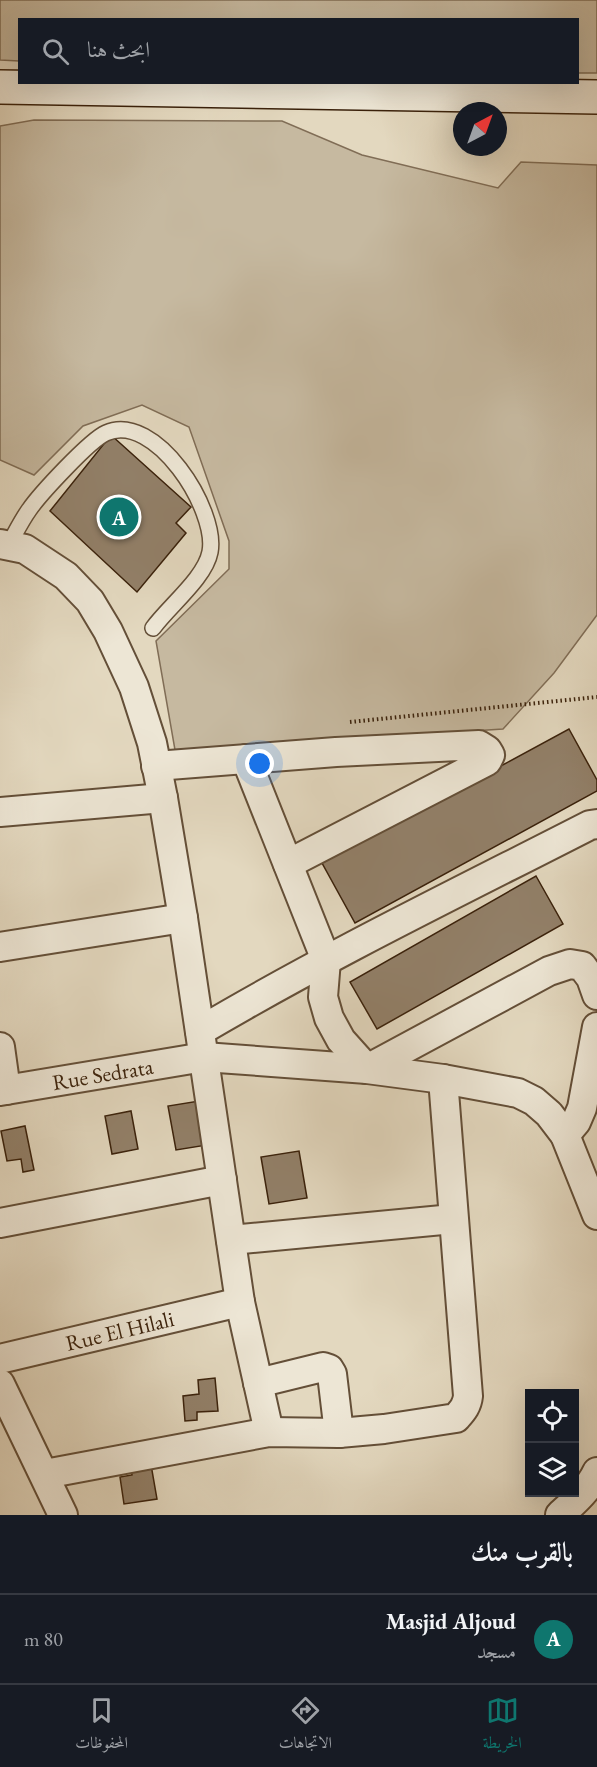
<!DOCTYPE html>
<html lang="ar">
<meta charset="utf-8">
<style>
body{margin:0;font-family:"EB Garamond",Amiri,serif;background:#20242c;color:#f1f3f6;direction:rtl}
.controls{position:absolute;right:18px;bottom:18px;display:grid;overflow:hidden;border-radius:0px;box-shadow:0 6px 24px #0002}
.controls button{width:54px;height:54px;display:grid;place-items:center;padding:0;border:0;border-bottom:2px solid #363941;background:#171b24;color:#f1f3f6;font:30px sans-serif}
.compass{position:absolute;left:453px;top:102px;width:54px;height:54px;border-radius:50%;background:#171b24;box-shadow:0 6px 24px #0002;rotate:41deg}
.you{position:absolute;left:260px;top:764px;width:21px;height:21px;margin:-15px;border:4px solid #fff;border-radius:50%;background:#1a73e8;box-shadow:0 0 0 9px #1a73e833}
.badge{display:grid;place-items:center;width:39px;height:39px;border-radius:50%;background:#0f766e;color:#fff;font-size:20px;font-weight:700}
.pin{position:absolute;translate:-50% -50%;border:3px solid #fff;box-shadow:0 2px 6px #0006}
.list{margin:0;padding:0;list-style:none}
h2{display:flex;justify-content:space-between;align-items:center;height:78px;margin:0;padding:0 24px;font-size:26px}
h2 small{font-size:20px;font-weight:400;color:#9ea1a6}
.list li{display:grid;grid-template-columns:39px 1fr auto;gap:18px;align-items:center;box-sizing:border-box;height:90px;padding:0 24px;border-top:2px solid #363941}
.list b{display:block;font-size:22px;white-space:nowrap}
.list p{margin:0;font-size:20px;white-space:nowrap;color:#9ea1a6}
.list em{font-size:20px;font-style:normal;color:#9ea1a6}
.icon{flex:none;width:33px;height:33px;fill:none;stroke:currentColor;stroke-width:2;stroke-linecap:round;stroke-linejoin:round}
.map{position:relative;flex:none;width:597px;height:1515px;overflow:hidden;direction:ltr}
.search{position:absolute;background:#171b24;box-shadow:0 6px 24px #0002;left:18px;right:18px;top:18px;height:66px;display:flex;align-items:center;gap:15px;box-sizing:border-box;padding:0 21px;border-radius:0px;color:#9ea1a6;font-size:22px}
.sheet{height:168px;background:#171b24}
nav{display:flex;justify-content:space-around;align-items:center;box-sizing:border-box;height:84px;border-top:2px solid #363941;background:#171b24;font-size:16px;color:#9ea1a6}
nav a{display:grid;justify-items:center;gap:3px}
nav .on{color:#0f766e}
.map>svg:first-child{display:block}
.grass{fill:#c6b9a0;stroke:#806d56;stroke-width:1.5}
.building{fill:#928069;stroke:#3a210b;stroke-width:1.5}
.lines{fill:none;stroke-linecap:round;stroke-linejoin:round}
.lane-casing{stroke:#644f38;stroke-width:18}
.street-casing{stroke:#644f38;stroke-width:32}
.secondary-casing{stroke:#3a210b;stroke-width:36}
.path{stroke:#3a210b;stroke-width:4;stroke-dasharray:1.5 3;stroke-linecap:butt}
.lane{stroke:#ede6d5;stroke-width:15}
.street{stroke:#ede6d5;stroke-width:28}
.secondary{stroke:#ede6d5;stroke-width:33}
.labels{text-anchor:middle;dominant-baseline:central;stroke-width:4.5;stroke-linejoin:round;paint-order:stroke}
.street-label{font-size:22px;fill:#3a210b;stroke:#ede6d5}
</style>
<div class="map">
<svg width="597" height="1515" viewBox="0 0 597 1515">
<rect width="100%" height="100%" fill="#e3d8bf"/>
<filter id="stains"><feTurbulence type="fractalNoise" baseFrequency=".00333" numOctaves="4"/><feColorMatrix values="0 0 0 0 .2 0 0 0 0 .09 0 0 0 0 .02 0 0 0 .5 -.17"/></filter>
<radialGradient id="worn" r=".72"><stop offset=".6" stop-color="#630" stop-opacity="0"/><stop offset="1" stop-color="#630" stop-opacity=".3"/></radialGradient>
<path class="grass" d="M0 0H597V73H578V20H20L19 61 0 60Z
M34 120 282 121 362 155 498 188 521 162 597 165V615L554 673 503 729 175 750 156 641 229 569V541L189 427 142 405 83 426 34 475 0 460V126Z"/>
<path class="building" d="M111 435 191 507 176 523 186 533 137 592 50 511Z
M569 729 597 780V791L355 923 322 863Z
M536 876 563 924 377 1029 350 982Z
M199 1101 207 1145 176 1150 168 1106Z
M131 1111 138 1149 112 1154 105 1116Z
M25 1126 34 1170 23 1172 21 1159 7 1161 1 1131Z
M299 1151 307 1198 269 1204 261 1157Z
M215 1378 218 1411 197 1412V1420L185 1421 183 1396 199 1394 198 1380Z
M150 1459 157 1499 124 1504 120 1477 132 1475 130 1462Z"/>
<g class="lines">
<g class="lane-casing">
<path id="lane" d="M8 546C15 534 21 521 29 510 40 494 90 440 106 433 155 411 218 510 210 552 205 578 169 606 153 628"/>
</g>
<g class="street-casing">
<g id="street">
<path d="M0 544 25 549 66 576 90 601 108 631 134 687 152 743 163 798 183 918 240 1302 269 1432"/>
<path d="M246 759 326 960 323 997 329 1018 341 1040 367 1069 549 971 570 964 582 966 591 978 597 995"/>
<path d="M156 766 336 752 479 745 487 750 490 755 487 761 288 864"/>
<path d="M0 812 163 798"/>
<path d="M0 947 183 918"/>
<path d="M200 1031C327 956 459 892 590 825L597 824"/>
<path d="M0 1047 6 1090"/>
<path id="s1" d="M0 1091 204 1057 367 1069 443 1079 518 1093 534 1101 549 1114 565 1135 597 1215"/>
<path d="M565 1135 576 1122 582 1108 597 1027"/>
<path d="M0 1223 222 1180"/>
<path d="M231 1240 453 1219"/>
<path id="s2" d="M0 1359 240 1302"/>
<path d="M258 1383 323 1367 329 1369 332 1374 339 1433"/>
<path d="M0 1384 63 1515"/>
<path d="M45 1474 269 1432 339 1433 384 1429 456 1418C462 1411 467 1406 468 1396L443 1079"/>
<path d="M560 1515C574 1502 589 1489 597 1472"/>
</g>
</g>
<g class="secondary-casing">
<path id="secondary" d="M0 87 597 97"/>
</g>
<path class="path" d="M350 722 597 697"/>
<use href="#lane" class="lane"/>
<use href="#street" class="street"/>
<use href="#secondary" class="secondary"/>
</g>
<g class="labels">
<g class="street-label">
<text stroke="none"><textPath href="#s1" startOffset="104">Rue Sedrata</textPath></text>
<text stroke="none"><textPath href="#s2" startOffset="123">Rue El Hilali</textPath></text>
</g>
</g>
<rect width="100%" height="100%" filter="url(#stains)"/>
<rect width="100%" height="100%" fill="url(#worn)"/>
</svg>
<div class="controls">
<button><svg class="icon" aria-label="locate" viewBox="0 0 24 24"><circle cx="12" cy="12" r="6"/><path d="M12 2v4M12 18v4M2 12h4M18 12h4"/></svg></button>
<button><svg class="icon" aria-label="layers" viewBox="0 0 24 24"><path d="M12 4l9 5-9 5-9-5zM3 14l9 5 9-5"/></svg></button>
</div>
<svg class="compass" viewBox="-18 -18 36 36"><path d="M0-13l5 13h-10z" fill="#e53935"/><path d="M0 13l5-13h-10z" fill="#9ea1a6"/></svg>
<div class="you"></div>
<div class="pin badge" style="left:119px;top:517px">A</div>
<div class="search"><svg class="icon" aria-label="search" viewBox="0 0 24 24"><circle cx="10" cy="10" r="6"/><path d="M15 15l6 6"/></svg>ابحث هنا</div>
</div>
<section class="sheet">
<h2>بالقرب منك<small></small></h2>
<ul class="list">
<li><span class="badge">A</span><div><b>Masjid Aljoud</b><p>مسجد</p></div><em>80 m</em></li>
</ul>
</section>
<nav>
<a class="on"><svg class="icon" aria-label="map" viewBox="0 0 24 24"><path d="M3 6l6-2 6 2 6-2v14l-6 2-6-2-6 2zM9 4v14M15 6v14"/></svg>الخريطة</a>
<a><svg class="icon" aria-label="directions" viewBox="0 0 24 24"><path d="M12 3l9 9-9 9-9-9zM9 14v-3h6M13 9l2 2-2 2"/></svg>الاتجاهات</a>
<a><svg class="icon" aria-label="saved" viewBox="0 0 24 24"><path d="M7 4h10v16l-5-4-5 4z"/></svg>المحفوظات</a>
</nav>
